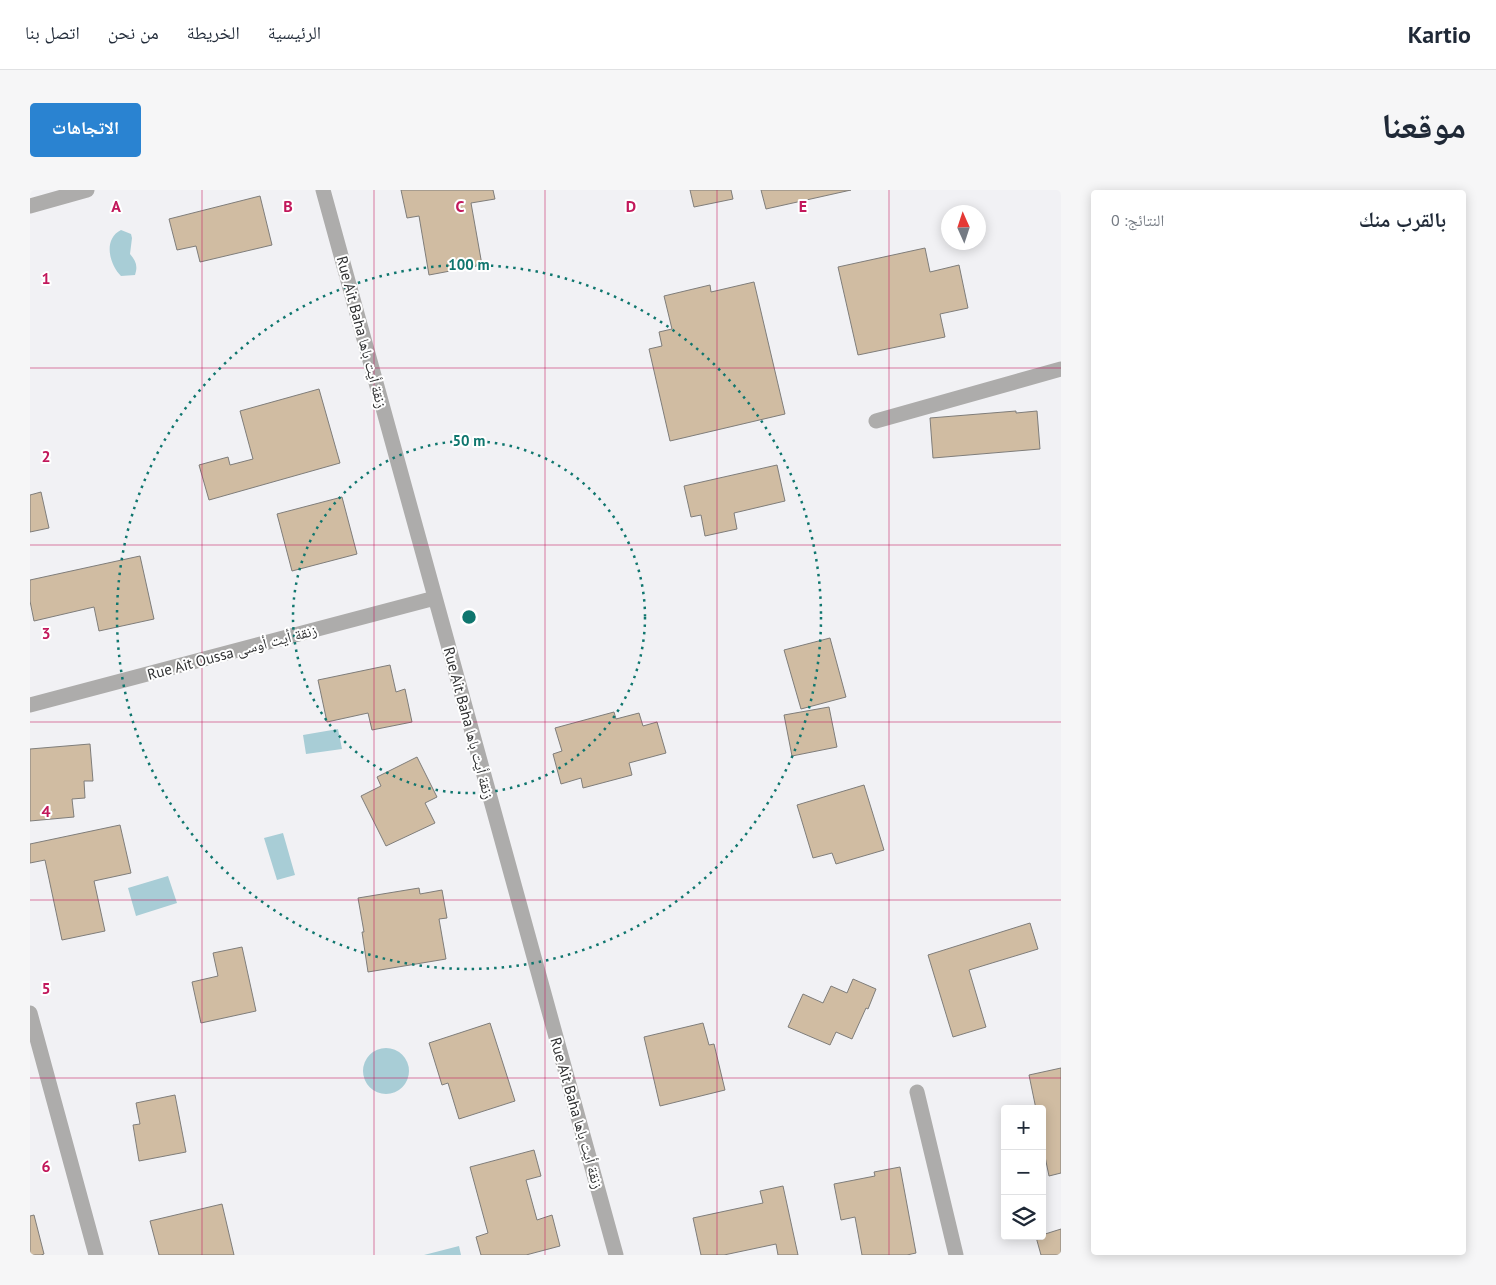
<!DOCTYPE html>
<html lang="ar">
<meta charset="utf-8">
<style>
body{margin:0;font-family:"PT Sans","Noto Naskh Arabic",sans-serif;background:#f6f6f7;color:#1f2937;direction:rtl}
.controls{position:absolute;right:15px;bottom:15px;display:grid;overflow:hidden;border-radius:5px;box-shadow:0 2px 12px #0003}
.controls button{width:45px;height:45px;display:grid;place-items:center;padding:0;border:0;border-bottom:1px solid #e0e1e3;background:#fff;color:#1f2937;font:25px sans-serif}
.compass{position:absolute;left:911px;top:15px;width:45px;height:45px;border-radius:50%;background:#fff;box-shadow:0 2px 12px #0003;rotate:357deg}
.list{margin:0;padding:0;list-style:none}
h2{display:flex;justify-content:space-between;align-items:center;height:65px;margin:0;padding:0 20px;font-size:21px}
h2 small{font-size:16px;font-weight:400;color:#747a83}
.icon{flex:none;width:28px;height:28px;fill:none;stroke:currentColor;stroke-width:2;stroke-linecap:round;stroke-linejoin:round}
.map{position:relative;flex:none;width:1031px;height:1065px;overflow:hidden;direction:ltr;border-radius:5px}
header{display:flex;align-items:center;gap:30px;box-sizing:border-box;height:70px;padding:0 25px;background:#fff;border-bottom:1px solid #e0e1e3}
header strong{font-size:24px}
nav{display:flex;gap:28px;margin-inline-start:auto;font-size:18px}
.intro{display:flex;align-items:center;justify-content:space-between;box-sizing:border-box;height:120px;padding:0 30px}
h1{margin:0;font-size:35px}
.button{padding:12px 22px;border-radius:5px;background:#2a83d1;color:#fff;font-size:18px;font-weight:700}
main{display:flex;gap:30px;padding:0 30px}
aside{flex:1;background:#fff;border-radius:5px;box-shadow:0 2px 12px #0003}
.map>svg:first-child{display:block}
.water{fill:#a8cdd6}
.building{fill:#d0bca2;stroke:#7f7d7a}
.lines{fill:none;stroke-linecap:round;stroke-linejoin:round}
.minor{stroke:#adacab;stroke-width:15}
.grid{fill:none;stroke:#c2185b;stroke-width:1;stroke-opacity:0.55}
.ring{fill:none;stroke:#0f766e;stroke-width:2.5;stroke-dasharray:2.5 5}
.labels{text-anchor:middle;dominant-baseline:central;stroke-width:4;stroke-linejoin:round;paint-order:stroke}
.street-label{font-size:15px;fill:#313233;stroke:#fff}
.grid-label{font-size:16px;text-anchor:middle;font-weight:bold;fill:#c2185b;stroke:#fff;stroke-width:4;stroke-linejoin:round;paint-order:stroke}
.centre{fill:#0f766e;stroke:#fff;stroke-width:2.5}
.ring-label{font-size:15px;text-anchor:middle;font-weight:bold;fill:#0f766e;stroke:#fff;stroke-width:4;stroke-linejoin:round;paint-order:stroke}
</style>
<header>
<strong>Kartio</strong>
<nav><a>الرئيسية</a><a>الخريطة</a><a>من نحن</a><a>اتصل بنا</a></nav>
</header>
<div class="intro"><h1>موقعنا</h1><a class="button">الاتجاهات</a></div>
<main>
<aside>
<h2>بالقرب منك<small>النتائج: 0</small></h2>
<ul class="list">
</ul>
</aside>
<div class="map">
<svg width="1031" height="1065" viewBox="0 0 1031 1065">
<rect width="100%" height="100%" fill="#f1f1f4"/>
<path class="water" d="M91 40 101 44 102 48 100 64C106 71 108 76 105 85L91 86C79 74 73 49 91 40Z
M308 539 312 559 276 564 273 545Z
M253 643 265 685 247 690 234 648Z
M138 686 147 713 106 726 98 698Z
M333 881a23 23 0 1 1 46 0a23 23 0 1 1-46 0Z
M429 1056 431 1065H394Z"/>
<path class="building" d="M371 0H463L465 9 441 13 452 75 399 85 389 26 377 28Z
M660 0H701L703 9 664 17Z
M731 0H821L736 19Z
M230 6 242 55 170 72 166 56 147 60 139 29Z
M895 58 900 82 929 75 938 118 910 124 915 147 828 165 808 77Z
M724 92 755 224 640 251 619 159 632 156 629 142 642 139 634 106 680 95 681 102Z
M289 199 310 273 179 310 169 275 198 267 200 275 223 269 210 221Z
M986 221V223L1007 221 1010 259 903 268 900 228Z
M747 275 755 311 704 323 707 339 675 346 671 325 661 327 654 296Z
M11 302 19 338 0 342V305Z
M312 307 327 364 262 381 247 324Z
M110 366 124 429 69 441 64 417 4 431 0 411V390Z
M800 448 816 507 771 519 754 460Z
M360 475 366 502 375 499 382 532 342 540 338 523 297 532 288 490Z
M799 517 807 557 762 566 754 525Z
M584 522 586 529 609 523 613 536 627 532 636 563 599 573 602 585 553 598 551 588 531 594 523 564 532 561 525 538Z
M60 554 63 591H54L55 608 42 609 44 627 0 631V559Z
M387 567 407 607 395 613 405 633 356 656 331 606 351 596 347 587Z
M834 595 854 660 806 674 802 663 783 668 767 615Z
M90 635 101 683 64 691 75 741 32 750 15 670 0 673V654Z
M389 698 390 704 412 700 417 728 409 729 416 769 338 782 332 742H334L328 708Z
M1000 733 1008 759 939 780 956 837 923 847 898 765Z
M212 757 226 821 171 833 162 792 188 786 183 763Z
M823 789 846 799 838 819 836 818 822 849 806 842 800 855 758 837 773 804 793 813 801 796 817 803Z
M460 833 485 911 429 929 418 893 412 895 399 853Z
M673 833 679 855 684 854 695 900 630 916 614 847Z
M1031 878V983L1019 986 1012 952V919H1006L999 885Z
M145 905 156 962 109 971 103 935 110 934 106 913Z
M504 960 511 986 496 990 507 1030 522 1025 530 1056 496 1065H451L446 1047 458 1043 440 977Z
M870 977 886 1063 877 1065H832L825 1027 811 1030 804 994 845 986 844 982Z
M753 996 768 1065H748L746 1054 694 1065H671L663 1028 733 1013 730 1001Z
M192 1014 204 1065H129L120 1031Z
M4 1025 14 1064 11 1065H0V1026Z
M1031 1039V1065H1011L1006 1047 1012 1046V1045Z"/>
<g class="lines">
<path class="minor" d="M293 0 586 1065
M0 16 57 0
M846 231 1031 179
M0 515 405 408
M0 823 66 1065
M887 902 926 1065"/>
</g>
<path class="grid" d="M172 0V1065M344 0V1065M515 0V1065M687 0V1065M859 0V1065M0 178H1031M0 355H1031M0 532H1031M0 710H1031M0 888H1031"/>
<g class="ring">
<circle cx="439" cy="427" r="176"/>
<circle cx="439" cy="427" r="352"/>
</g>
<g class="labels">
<g class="street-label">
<text transform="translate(332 142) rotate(75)">Rue Ait Baha زنقة أيت باها</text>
<text transform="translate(202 462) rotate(-15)">Rue Ait Oussa زنقة أيت أوسى</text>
<text transform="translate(439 533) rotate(75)">Rue Ait Baha زنقة أيت باها</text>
<text transform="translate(547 923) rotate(74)">Rue Ait Baha زنقة أيت باها</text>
</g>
</g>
<g class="grid-label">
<text x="86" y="22">A</text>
<text x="258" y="22">B</text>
<text x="430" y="22">C</text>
<text x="601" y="22">D</text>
<text x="773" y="22">E</text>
<text x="16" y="94">1</text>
<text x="16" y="272">2</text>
<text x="16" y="449">3</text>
<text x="16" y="627">4</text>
<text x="16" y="804">5</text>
<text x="16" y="982">6</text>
</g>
<circle cx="439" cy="427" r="8" class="centre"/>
<g class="ring-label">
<text x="439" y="80">100 m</text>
<text x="439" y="256">50 m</text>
</g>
</svg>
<div class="controls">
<button>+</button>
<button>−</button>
<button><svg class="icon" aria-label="layers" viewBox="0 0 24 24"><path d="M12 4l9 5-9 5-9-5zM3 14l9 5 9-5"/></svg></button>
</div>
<svg class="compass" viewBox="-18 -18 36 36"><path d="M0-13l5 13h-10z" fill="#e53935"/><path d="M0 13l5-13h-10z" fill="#747a83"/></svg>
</div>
</main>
